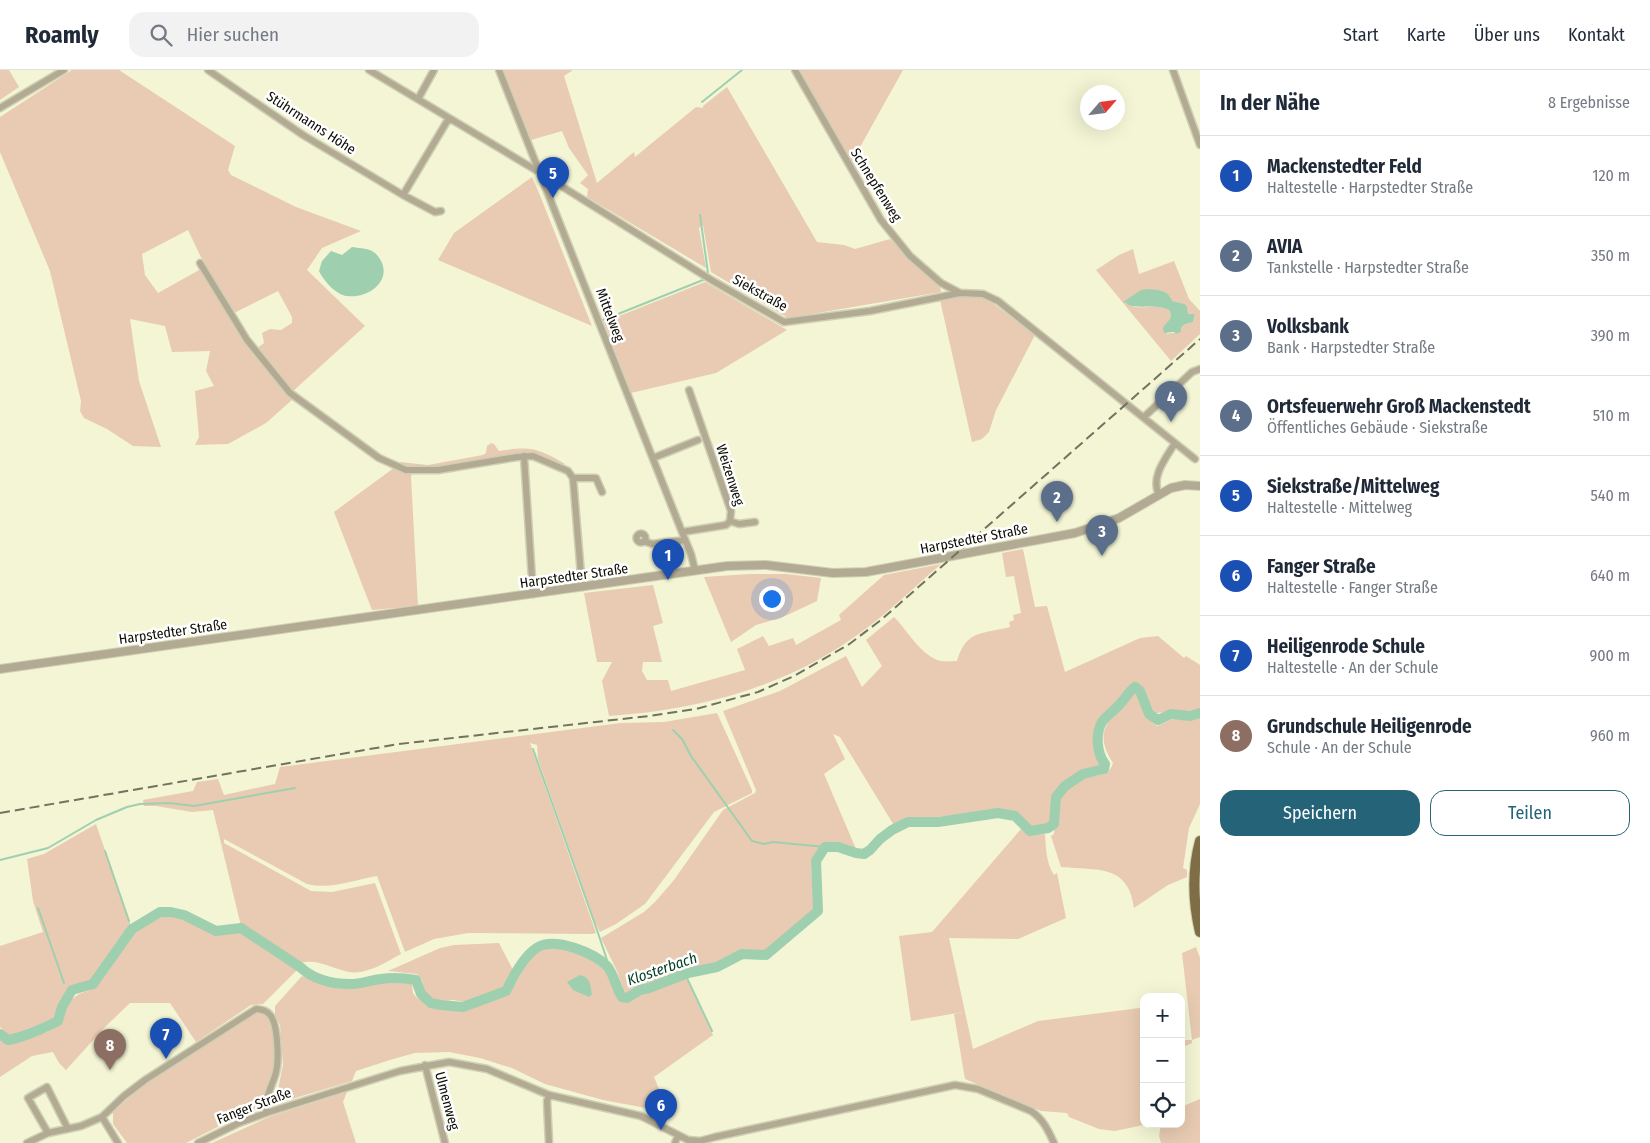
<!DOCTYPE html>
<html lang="de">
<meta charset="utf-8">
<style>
body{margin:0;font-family:"Fira Sans Condensed",sans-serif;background:#f2f2f3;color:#1f2937}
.controls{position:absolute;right:15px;bottom:15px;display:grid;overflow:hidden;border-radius:10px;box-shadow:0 5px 20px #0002}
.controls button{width:45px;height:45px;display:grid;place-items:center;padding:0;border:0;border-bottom:1px solid #e0e1e3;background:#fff;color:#1f2937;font:25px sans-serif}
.compass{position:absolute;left:1080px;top:15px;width:45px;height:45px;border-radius:50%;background:#fff;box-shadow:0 5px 20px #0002;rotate:62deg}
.you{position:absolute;left:771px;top:528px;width:18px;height:18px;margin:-12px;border:4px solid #fff;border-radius:50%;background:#1a73e8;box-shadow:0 0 0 8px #1a73e833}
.badge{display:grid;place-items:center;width:32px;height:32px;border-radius:50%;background:#256379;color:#fff;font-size:16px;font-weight:700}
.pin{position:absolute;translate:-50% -41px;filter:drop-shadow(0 1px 2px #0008)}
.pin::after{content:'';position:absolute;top:26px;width:18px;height:15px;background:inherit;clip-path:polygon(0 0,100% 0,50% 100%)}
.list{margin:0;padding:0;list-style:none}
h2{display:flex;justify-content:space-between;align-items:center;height:65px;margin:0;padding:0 20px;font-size:21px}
h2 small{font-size:16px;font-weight:400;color:#747a83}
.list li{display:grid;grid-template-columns:32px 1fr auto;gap:15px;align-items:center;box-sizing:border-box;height:80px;padding:0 20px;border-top:1px solid #e0e1e3}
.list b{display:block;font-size:19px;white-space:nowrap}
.list p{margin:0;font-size:16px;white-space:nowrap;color:#747a83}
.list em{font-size:16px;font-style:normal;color:#747a83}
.actions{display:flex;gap:10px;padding:15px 20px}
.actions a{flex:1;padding:11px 0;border:1px solid #256379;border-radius:15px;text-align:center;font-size:18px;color:#256379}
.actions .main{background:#256379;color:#fff}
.icon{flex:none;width:28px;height:28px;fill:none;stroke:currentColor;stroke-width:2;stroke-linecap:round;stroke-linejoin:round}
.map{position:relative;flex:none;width:1200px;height:1073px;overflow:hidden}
header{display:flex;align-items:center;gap:30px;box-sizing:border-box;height:70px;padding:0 25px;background:#fff;border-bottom:1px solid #e0e1e3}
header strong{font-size:24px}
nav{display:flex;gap:28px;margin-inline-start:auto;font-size:18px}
.search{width:350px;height:45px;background:#f2f2f3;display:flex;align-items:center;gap:12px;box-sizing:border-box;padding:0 18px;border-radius:15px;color:#747a83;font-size:19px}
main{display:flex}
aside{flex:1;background:#fff}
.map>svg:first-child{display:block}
.green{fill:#e8cbb2;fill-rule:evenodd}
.water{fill:#9ed0af}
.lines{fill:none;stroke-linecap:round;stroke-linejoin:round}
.stream{stroke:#9ed0af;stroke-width:2}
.river{stroke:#9ed0af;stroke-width:10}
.minor-casing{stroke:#ced0b4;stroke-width:9}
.tertiary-casing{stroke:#ced0b4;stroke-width:10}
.primary-casing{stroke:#ced0b4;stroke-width:12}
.minor{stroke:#b3aa94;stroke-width:6}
.tertiary{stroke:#b3aa94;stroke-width:8}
.primary{stroke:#7f6d46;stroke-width:10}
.rail{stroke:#71725f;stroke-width:2;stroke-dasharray:10 5;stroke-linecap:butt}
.labels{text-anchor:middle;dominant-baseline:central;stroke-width:5;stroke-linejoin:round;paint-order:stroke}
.street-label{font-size:14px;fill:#0d0d04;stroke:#fff}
.water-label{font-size:15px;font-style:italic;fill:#003e20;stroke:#fff}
</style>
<header>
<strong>Roamly</strong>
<div class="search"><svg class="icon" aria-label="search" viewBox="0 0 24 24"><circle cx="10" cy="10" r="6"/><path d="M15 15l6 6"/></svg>Hier suchen</div>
<nav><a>Start</a><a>Karte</a><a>Über uns</a><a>Kontakt</a></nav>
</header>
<main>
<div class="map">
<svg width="1200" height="1073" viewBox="0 0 1200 1073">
<rect width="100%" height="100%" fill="#f3f5d5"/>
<path class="green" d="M0 0H9L19 17 0 30Z
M72 0H119L235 76 228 100 231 105 296 137 361 161 322 178 307 200 365 256 292 322 256 279 264 273 262 263 270 259 281 260 292 253V247L278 221 234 243 210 206 188 160 142 184 145 205 158 223 201 199 244 271 247 272 293 329 266 353 228 374 195 375 199 367 195 321 214 316 206 301 210 281 172 282 165 256 130 249 139 311 161 377 133 376 107 359 84 348 80 341 81 331 50 201 0 82V47Z
M502 0H573L564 6 597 113 634 82 635 87 696 37 703 38V36L727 17 817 172 844 175 855 179 890 169 940 216 941 222 788 248 711 202 703 155 699 158 706 198 587 127 588 119 580 113 588 105 569 78 562 61 531 70Z
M798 0H903L850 95Z
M532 107 539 123 592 256 438 190 454 163Z
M1133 179 1139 204 1174 191 1189 229 1200 241V264L1171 291 1096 200 1119 185ZM1153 220 1162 221 1171 227V231L1185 234 1188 244H1195L1193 252C1187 254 1180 254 1181 262 1176 264 1172 262 1167 264L1171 245 1169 240C1154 232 1139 243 1127 233Z
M705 212 787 260 716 303 631 323 604 252Z
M960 225H979L986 228 1035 265 996 340 989 362 982 369 972 372 940 230Z
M491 373 494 374 499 381C530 376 538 378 565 394L561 396 534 385 439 399 413 400 411 407 418 536 372 540 334 442 391 400 400 392 428 395 483 385 486 383 487 376Z
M1023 479 1035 537 1047 536 1065 602 1140 568 1158 566 1184 588 1186 586 1200 595V640L1154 643 1144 621 1138 615 1132 616 1115 636 1101 648 1096 670 1095 682 1102 692 1100 696 1084 701 1055 725 1053 750 1048 756 1031 759 1016 744 999 740 909 750 895 757 840 667 833 664 845 689 824 704 856 779 839 774 820 776 811 797 814 840 765 883 742 882 715 895 688 900 627 924 623 919 617 901 601 868 644 842 655 832 674 810 723 740 755 723 756 720 723 641 780 621 846 586 862 617 882 596 866 570 894 547C907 560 922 587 941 591 946 592 952 591 957 591 966 560 982 564 1010 557L1009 552 1014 550 1013 545 1021 543 1014 506 1006 507 1002 483Z
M941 494C911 520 883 548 850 570 779 619 695 640 609 646L602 611 612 592H597L584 523 653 515 663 553 653 556 662 592H643L642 601 647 610H668L671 621 745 600 737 579 763 566 769 576 793 568 796 575 841 550 839 545 884 505Z
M749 504H786L821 508 817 531 783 547 756 555 731 572 704 507Z
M1133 622 1136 623C1141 637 1145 647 1157 656L1173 649 1191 650 1200 647V734L1189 758 1183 798 1187 800V807L1168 815 1134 838C1128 793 1097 801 1061 797L1051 766 1054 764C1055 754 1054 742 1058 733 1062 724 1072 715 1080 710 1092 703 1108 710 1113 693 1090 657 1114 649 1133 622Z
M717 643 752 720V723L714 742 645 834 616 854 600 862 594 850 538 689 537 675 530 673 596 863 592 864 468 863 434 869 405 882 377 806C354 810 330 820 307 814L224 769V773L311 821 332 822 375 813 401 884C386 892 367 905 349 902 332 899 315 887 299 894L241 856 213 740 192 742 156 736H144L143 730 193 721 197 712 218 709 224 725 275 714 280 697 621 653 664 652Z
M96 754 131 856 123 864 116 880 100 902 89 912 68 920 60 934 56 947 14 966H9L0 957V876L43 862 33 831 27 789 44 784Z
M1021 759C1029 766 1036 764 1045 764 1046 778 1046 793 1054 805L1057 803 1066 848 1018 869 949 868 973 979 1038 951 1140 938V966L1144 967V1054H1148L1115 1061 1099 1059 1069 1047 1067 1043 1041 1041 965 1009 954 944 963 942 911 951 899 866 932 862Z
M163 844H174L192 851 217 863 240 859 298 899 263 934 251 935 196 972 170 933H130L105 957 66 1000 59 993 53 982 32 986 0 1007V965L8 973 47 962 58 954 71 930 79 924 90 920 101 911 131 864 156 846Z
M499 873 513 900 502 918 483 927 465 932 453 930 441 931 431 928 424 922 422 910 417 904 388 901 440 878 454 875Z
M546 876 579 881 596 891 610 904 616 925 625 933 641 924 686 908 713 965 654 1007 671 1047 646 1038 603 1030 545 1014 512 998 480 988 449 982 415 983 393 989 356 1001 352 1011 275 1034 283 995 280 955 275 945V936L302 906C322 912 344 918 365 916 383 913 392 909 412 914L413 923 417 928 433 937 460 940 467 938 508 922 513 918 528 891 542 878Z
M1196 877 1200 888V967L1192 970V973L1181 978V970H1192L1182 883Z
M261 943 270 947 272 953 275 995 263 1038 245 1043 186 1073H127L113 1054V1042L141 1017 253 944Z
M347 1022 343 1032 356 1073H212L269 1047Z
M1200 1029V1073H1161L1159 1066 1161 1054H1181V1037Z"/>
<path class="water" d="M352 177C358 178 366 178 372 181 376 183 380 188 382 193 390 213 367 229 347 226 336 225 324 211 319 201L322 191 331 181 342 185Z
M1148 219C1158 220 1169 220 1172 231L1185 234 1187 237 1188 244H1195L1193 252C1187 254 1180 254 1181 262L1176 264 1174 262 1164 263 1163 258C1167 251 1174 249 1169 240 1157 234 1145 238 1133 236 1127 236 1129 233 1123 232L1141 220Z
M580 905C591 908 590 914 592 924L589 927 573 920 567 912Z"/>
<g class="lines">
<path class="stream" d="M702 32 742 0
M700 145 708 203
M603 250 703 210
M673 660 682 669 691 686 752 771 764 774 773 772 825 777
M533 679 597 860 607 890V896
M105 781 129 851
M0 790 48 778 96 750 127 737 140 734 169 733 194 736 295 718
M38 838 64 913
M131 857 132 859
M685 904 712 961
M68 922 69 924"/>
<path class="river" d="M0 964 8 970C25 967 42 959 58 951L62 937 72 920 93 914 132 859 160 842H171L184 845 216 861 241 858 300 897C313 909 332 914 350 914 361 914 371 910 381 909 393 907 405 908 416 910L421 924 431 933 441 935 463 937 506 921C513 907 524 885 538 877 556 867 594 883 607 896 614 904 616 918 622 927L627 928 640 920 649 918 688 903 717 897 742 884 766 885 818 841 816 791 825 777H838L856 783 864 784 870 780 880 769 892 760 908 752H938L998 743 1015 746 1030 761 1048 758 1054 754 1056 727 1065 716 1083 704 1104 699 1105 694C1097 684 1095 664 1102 652 1107 645 1114 641 1119 635 1125 629 1128 622 1135 617L1140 621 1149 644 1158 650 1171 644 1190 646 1200 643"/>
<g class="minor-casing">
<path id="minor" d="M208 0 303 65 403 125 449 48
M369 0 534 99 713 211 784 252 870 241 960 223 983 224 998 231 1195 389
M499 0 682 462 691 484 695 500
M795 0 881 150 910 186 941 213 960 223
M1173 0 1200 75
M418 29 434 0
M0 38 64 0
M403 125 435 142 441 141
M200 193 247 270 290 323 379 388 406 400H438L517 387 533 386 568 401 573 408 582 517
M1144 347 1192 302 1200 299
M524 386 533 524
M653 388 698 370
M573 408H596L602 422
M1159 425C1150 407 1166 388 1175 373
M730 451 739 454 755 452
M682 462 726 455 730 451 731 441 689 320
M636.5 468a4.5 4.5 0 1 1 9 0a4.5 4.5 0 1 1-9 0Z
M644 471 652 474 685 470
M425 995 445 1073
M102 1047 118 1073
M48 1063 28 1028 47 1017 68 1059
M27 1073 48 1063 81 1056 102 1047 124 1026 145 1010 256 939C262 940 266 940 270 945 278 954 279 990 276 1002 273 1015 263 1030 266 1043
M198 1073 239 1053 266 1043 400 1001 449 992 487 999 549 1025 641 1046 688 1070 700 1071 715 1067 955 1015 978 1019 1031 1041C1043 1049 1048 1060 1054 1073
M549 1073 547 1031 549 1025
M675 1073 678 1065"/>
</g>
<g class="tertiary-casing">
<path id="tertiary" d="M0 599 727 496 766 495 833 503 866 502 1075 463 1119 448 1171 418 1185 415 1200 416"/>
</g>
<g class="primary-casing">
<path id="primary" d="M1200 771C1192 801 1193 832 1200 862"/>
</g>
<use href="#minor" class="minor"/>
<use href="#tertiary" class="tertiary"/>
<use href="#primary" class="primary"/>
<path class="rail" d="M0 743 399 674 649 646 696 639 758 622 794 606 848 575 881 550 1200 269"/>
</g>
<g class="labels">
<g class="street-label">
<text transform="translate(311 53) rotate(33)">Stührmanns Höhe</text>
<text transform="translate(876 115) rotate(58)">Schnepfenweg</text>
<text transform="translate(760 223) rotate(29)">Siekstraße</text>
<text transform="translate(610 245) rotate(69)">Mittelweg</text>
<text transform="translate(730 405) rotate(72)">Weizenweg</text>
<text transform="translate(974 469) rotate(-11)">Harpstedter Straße</text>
<text transform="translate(574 506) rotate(-8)">Harpstedter Straße</text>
<text transform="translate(173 562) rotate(-8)">Harpstedter Straße</text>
<text transform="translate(447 1031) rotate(75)">Ulmenweg</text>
<text transform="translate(254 1036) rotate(-21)">Fanger Straße</text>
</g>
<g class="water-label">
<text transform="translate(662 899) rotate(-19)">Klosterbach</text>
</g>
</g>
</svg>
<div class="controls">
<button>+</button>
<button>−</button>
<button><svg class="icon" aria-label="locate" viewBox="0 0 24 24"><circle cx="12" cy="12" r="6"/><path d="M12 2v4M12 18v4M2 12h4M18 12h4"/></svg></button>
</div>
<svg class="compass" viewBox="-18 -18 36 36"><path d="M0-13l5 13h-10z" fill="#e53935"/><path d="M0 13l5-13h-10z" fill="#747a83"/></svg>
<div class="you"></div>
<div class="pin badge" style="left:668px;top:510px;background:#1a4fb4">1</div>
<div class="pin badge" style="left:1057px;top:452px;background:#5c6f8a">2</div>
<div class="pin badge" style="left:1102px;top:486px;background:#5c6f8a">3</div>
<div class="pin badge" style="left:1171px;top:352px;background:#5c6f8a">4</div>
<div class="pin badge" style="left:553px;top:128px;background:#1a4fb4">5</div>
<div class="pin badge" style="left:661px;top:1060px;background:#1a4fb4">6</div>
<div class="pin badge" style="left:166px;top:989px;background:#1a4fb4">7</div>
<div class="pin badge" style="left:110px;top:1000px;background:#8d6e63">8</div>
</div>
<aside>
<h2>In der Nähe<small>8 Ergebnisse</small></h2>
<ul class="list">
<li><span class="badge" style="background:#1a4fb4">1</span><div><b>Mackenstedter Feld</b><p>Haltestelle · Harpstedter Straße</p></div><em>120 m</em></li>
<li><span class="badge" style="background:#5c6f8a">2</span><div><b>AVIA</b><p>Tankstelle · Harpstedter Straße</p></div><em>350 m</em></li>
<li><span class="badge" style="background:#5c6f8a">3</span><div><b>Volksbank</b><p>Bank · Harpstedter Straße</p></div><em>390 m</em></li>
<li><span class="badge" style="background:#5c6f8a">4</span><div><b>Ortsfeuerwehr Groß Mackenstedt</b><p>Öffentliches Gebäude · Siekstraße</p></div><em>510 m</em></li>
<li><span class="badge" style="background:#1a4fb4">5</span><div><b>Siekstraße/Mittelweg</b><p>Haltestelle · Mittelweg</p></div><em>540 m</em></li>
<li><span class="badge" style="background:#1a4fb4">6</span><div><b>Fanger Straße</b><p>Haltestelle · Fanger Straße</p></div><em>640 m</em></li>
<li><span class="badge" style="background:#1a4fb4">7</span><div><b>Heiligenrode Schule</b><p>Haltestelle · An der Schule</p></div><em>900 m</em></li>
<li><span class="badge" style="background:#8d6e63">8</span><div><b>Grundschule Heiligenrode</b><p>Schule · An der Schule</p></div><em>960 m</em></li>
</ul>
<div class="actions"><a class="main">Speichern</a><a>Teilen</a></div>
</aside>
</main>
